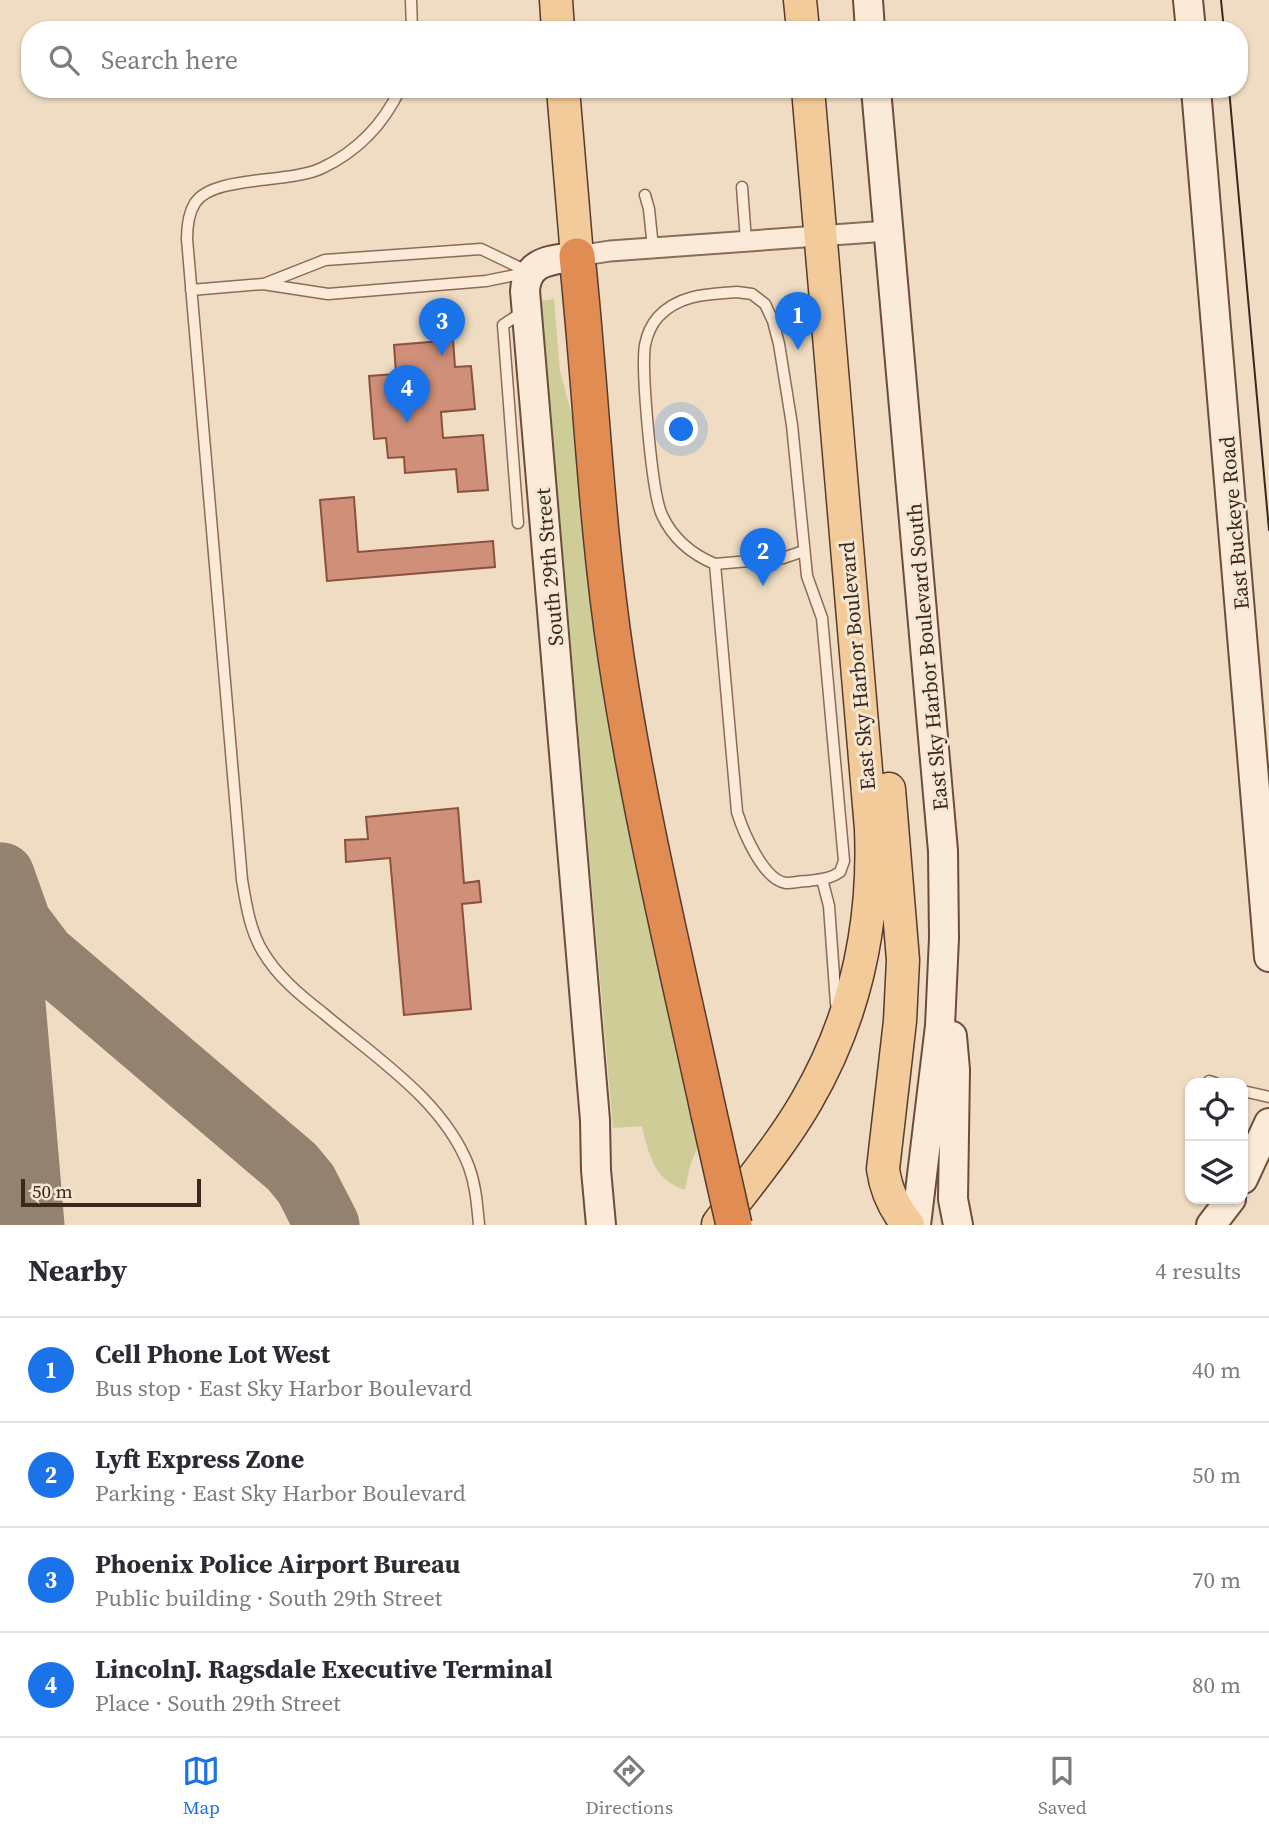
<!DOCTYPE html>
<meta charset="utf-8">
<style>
body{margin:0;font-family:"Source Serif 4",serif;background:#f2f2f3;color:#2b2b33}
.controls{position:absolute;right:21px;bottom:21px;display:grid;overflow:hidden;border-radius:14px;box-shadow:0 2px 5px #0004}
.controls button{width:63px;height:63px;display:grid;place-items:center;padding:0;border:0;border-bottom:2px solid #e1e1e2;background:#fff;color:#2b2b33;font:35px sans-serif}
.scale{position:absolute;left:21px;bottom:18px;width:180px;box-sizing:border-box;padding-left:7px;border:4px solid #3a271e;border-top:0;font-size:19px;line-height:24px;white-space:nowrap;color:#3a271e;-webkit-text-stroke:5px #f6e7d3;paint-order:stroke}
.you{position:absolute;left:682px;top:430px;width:24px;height:24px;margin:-18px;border:5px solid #fff;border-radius:50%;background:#1a73e8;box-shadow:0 0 0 10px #1a73e833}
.badge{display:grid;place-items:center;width:46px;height:46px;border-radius:50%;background:#1a73e8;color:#fff;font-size:23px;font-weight:700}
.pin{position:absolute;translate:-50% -58px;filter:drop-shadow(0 2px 4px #0008)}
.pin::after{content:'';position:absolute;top:37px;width:24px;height:21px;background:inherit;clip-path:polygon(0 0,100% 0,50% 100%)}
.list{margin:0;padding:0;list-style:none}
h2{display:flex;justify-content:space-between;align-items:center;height:91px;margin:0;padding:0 28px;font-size:30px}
h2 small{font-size:23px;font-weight:400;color:#7c7c81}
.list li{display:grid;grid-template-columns:46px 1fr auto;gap:21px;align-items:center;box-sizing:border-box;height:105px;padding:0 28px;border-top:2px solid #e1e1e2}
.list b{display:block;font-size:26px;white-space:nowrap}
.list p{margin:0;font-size:23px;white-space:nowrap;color:#7c7c81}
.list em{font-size:23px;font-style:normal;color:#7c7c81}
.icon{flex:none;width:38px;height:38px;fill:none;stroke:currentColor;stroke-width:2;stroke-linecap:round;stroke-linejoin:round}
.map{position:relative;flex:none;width:1269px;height:1225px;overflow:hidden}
.search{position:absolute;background:#fff;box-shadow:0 2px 5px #0004;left:21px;right:21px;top:21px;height:77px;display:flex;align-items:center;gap:18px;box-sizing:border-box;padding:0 24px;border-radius:28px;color:#7c7c81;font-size:26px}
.sheet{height:511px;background:#fff}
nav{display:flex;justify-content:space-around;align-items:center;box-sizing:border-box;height:98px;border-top:2px solid #e1e1e2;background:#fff;font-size:19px;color:#7c7c81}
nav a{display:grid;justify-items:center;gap:4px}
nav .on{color:#1a73e8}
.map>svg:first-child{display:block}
.green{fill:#cecc97}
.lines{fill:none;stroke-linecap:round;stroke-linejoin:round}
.taxiway{stroke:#948270;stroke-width:65}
.building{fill:#cf8f78;stroke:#8a513f;stroke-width:2}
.lane-casing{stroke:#8a6c59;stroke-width:13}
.street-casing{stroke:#8a6c59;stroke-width:23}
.secondary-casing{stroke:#6c4d3d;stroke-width:32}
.primary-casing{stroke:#583b2e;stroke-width:35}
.highway-casing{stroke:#583b2e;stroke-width:38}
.lane{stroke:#faead7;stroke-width:10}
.street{stroke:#faead7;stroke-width:19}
.secondary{stroke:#faead7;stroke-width:28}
.primary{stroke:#f3ca9a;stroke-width:32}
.highway{stroke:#e18c52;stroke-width:35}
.tram{stroke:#3a271e;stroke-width:2}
.highway-bridge-casing{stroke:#583b2e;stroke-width:38;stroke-linecap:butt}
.highway-bridge{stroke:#e18c52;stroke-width:35}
.labels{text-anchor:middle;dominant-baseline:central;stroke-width:6;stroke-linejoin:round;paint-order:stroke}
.street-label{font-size:21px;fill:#3a271e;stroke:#f6e7d3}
</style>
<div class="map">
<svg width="1269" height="1225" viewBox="0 0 1269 1225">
<rect width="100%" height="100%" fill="#efdcc3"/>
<path class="green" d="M554 299 560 371 577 434 622 781 698 1145 690 1166 685 1190C654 1180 649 1155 642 1126L613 1128 541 301Z"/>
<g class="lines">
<path class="taxiway" d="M2 875 19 923 43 955 292 1167 306 1184 327 1225
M4 898 32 1225"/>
</g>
<path class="building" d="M453 340 455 367 471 366 475 409 441 412 443 438 483 435 488 490 458 492 456 469 405 473 404 457 388 458 386 438 374 439 369 376 396 374 394 345Z
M354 497 358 552 493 541 495 567 327 581 320 500Z
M458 808 464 883 479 881 481 902 462 904 471 1009 404 1015 390 858 346 862 345 840 368 839 366 817Z"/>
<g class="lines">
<g class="lane-casing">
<path id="lane" d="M411 0 412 30
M400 89C383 125 358 151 322 168 289 184 213 175 195 203 188 214 187 227 187 239L242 880C246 904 250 931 263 952 278 977 300 995 323 1013 375 1057 444 1101 469 1167 476 1186 477 1205 479 1225
M742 187 746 241
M645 195 649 209 653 248
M264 284 325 260 481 249 529 272
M191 290 263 284 328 294 486 281 525 273
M737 292 752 294 765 304 773 321 779 344 792 425 807 576 822 618 844 861 840 872C830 879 821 879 808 881 801 881 793 883 786 883 763 880 743 831 737 812L715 564C691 554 673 539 662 515 652 495 641 370 645 345 647 335 651 325 658 317 679 294 709 294 737 292Z
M518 523 503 325 524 311
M715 564 783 558 804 551
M822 879 829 906 836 1004
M1209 1081 1215 1083
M1243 1091 1269 1097"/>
</g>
<g class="street-casing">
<path id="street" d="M577 256 610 251 888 231"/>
</g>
<g class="secondary-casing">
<path id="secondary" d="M868 0 870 30
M1188 0 1191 30
M876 89 943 851 944 938 940 1026 916 1225
M1196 89 1269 957
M577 256C552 261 527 259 525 291L595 1120 596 1170 601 1225
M952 1036 955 1070 953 1199 958 1225
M1243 1179 1269 1123
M1211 1225 1231 1199"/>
</g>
<g class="primary-casing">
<path id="primary" d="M556 0 558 30
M800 0 803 30
M563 89 577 256
M889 789 903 960 900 1021 883 1169C886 1191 894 1208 908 1225
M718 1224C748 1184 781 1145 806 1102 855 1018 875 926 871 829L808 89"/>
</g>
<g class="highway-casing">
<path id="highway" d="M577 256C591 389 596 524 616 657 639 810 676 962 709 1114"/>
</g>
<use href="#lane" class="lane"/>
<use href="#street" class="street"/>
<use href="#secondary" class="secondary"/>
<use href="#primary" class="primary"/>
<use href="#highway" class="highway"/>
<path class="tram" d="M1221 0 1224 30
M1229 89 1269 530"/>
<g class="highway-bridge-casing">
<path id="highway-bridge" d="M709 1114 734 1225"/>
</g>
<use href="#highway-bridge" class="highway-bridge"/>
</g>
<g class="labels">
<g class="street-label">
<text transform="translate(1234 523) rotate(-95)">East Buckeye Road</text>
<text transform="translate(549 567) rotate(-95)">South 29th Street</text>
<text transform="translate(927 657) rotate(-95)">East Sky Harbor Boulevard South</text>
<text transform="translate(857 666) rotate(-95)">East Sky Harbor Boulevard</text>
</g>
</g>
</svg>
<div class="controls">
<button><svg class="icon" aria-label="locate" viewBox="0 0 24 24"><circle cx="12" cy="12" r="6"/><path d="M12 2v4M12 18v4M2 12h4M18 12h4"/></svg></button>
<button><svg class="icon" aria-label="layers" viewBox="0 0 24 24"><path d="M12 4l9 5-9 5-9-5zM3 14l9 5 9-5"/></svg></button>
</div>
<div class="scale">50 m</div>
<div class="you"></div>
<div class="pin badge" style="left:798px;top:350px">1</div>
<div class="pin badge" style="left:763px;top:586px">2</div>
<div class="pin badge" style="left:442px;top:356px">3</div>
<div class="pin badge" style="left:407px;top:423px">4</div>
<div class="search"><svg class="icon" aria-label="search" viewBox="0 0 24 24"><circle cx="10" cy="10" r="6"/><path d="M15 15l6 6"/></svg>Search here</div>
</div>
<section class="sheet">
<h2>Nearby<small>4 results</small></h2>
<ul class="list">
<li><span class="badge">1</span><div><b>Cell Phone Lot West</b><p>Bus stop · East Sky Harbor Boulevard</p></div><em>40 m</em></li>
<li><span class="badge">2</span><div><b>Lyft Express Zone</b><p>Parking · East Sky Harbor Boulevard</p></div><em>50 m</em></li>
<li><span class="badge">3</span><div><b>Phoenix Police Airport Bureau</b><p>Public building · South 29th Street</p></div><em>70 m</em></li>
<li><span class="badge">4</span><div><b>LincolnJ. Ragsdale Executive Terminal</b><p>Place · South 29th Street</p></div><em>80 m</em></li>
</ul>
</section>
<nav>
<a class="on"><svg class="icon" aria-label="map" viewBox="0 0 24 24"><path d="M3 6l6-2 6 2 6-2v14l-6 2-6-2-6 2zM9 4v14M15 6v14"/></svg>Map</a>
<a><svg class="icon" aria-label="directions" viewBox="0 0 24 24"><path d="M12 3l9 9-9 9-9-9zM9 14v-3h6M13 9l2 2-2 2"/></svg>Directions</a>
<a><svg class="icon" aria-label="saved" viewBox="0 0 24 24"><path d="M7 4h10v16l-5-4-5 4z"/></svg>Saved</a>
</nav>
